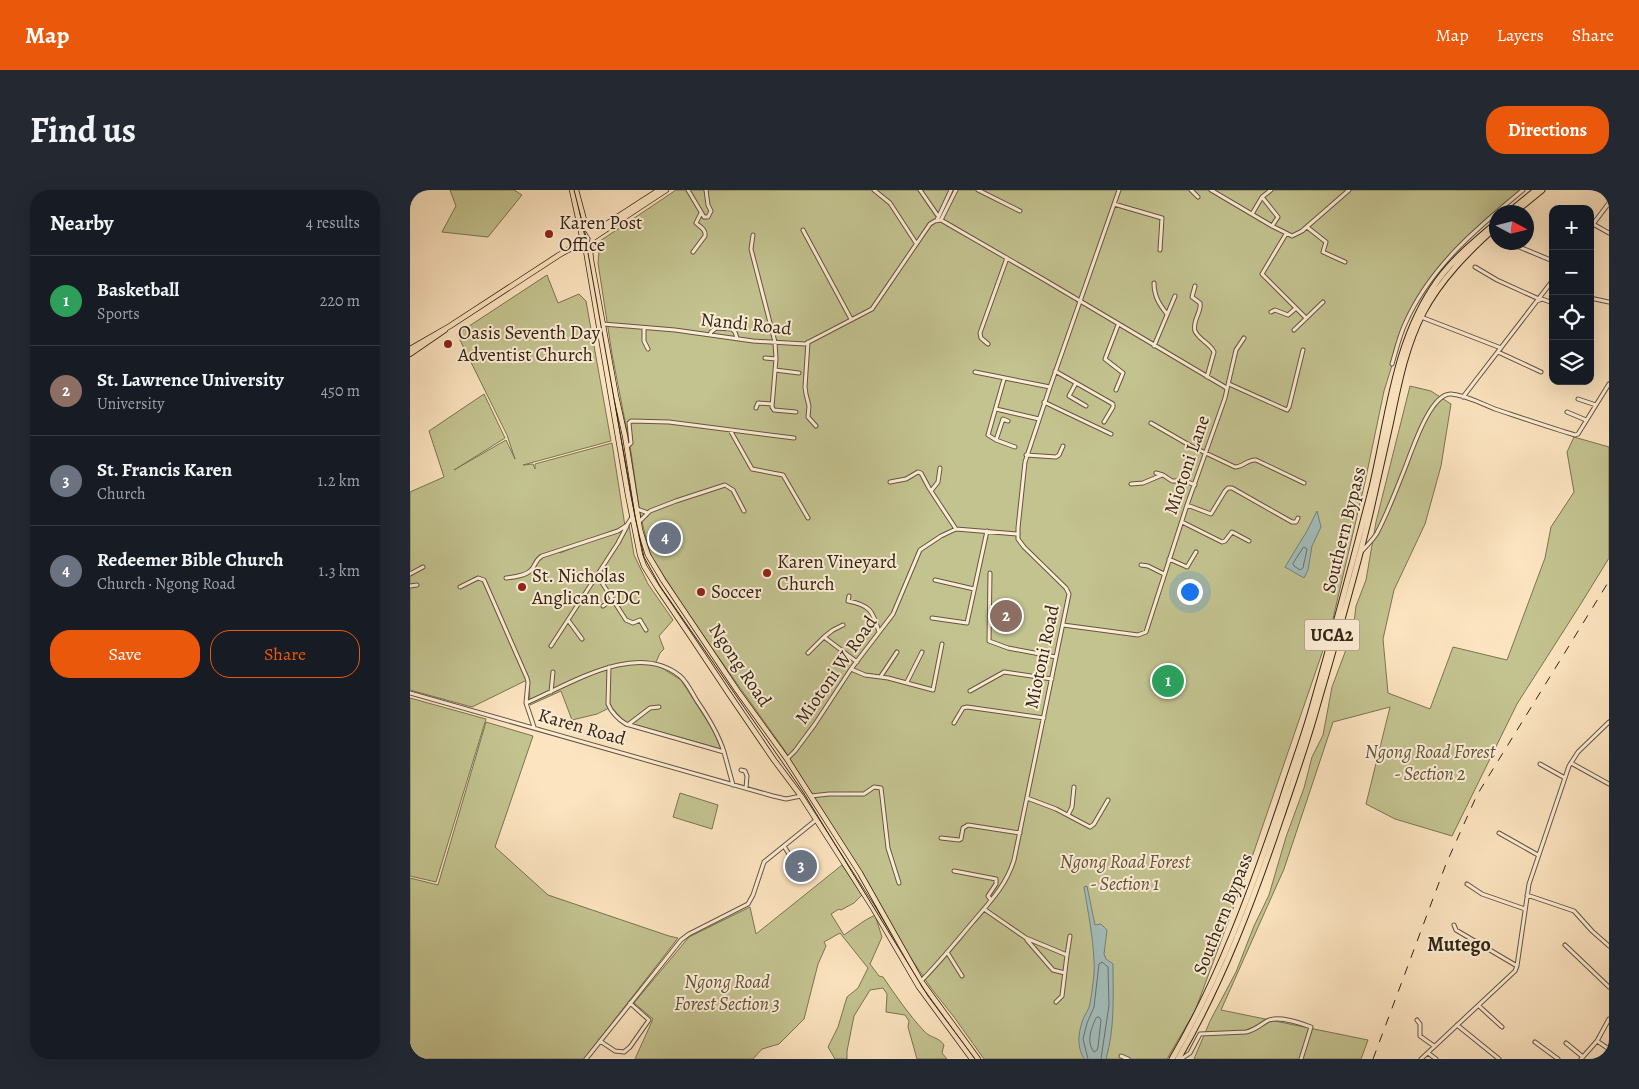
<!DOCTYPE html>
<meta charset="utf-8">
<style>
body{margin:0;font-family:Alegreya,serif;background:#242831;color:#f1f3f6}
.controls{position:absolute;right:15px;top:15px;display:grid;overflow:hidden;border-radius:10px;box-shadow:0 5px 20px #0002}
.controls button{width:45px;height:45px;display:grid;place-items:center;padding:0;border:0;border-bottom:1px solid #363941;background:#171b24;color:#f1f3f6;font:25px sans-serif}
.compass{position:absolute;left:1079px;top:15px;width:45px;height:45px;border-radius:50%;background:#171b24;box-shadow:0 5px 20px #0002;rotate:97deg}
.you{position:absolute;left:779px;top:401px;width:18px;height:18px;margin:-12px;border:4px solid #fff;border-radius:50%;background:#1a73e8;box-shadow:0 0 0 8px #1a73e833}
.badge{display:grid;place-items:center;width:32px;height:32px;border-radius:50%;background:#ea580c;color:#fff;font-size:16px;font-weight:700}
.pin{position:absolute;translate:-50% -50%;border:2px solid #fff;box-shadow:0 1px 5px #0006}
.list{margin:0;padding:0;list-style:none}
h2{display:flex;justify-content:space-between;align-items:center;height:65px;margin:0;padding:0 20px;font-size:21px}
h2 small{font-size:16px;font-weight:400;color:#9ea1a6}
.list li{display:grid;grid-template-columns:32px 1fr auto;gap:15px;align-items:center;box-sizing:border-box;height:90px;padding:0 20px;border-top:1px solid #363941}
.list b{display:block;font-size:19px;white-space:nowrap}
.list p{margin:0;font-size:16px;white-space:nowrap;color:#9ea1a6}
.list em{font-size:16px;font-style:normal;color:#9ea1a6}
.actions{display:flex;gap:10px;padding:15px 20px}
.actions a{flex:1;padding:11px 0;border:1px solid #ea580c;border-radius:20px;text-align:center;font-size:18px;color:#ea580c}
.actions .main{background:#ea580c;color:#fff}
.icon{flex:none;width:28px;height:28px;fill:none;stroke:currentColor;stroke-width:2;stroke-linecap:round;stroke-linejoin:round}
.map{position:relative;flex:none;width:1199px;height:869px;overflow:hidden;border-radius:20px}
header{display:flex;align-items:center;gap:30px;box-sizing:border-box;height:70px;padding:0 25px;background:#ea580c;color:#fff}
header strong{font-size:24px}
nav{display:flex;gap:28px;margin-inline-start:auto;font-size:18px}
.intro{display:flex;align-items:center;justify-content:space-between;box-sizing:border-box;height:120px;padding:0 30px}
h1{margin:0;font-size:35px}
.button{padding:12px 22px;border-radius:20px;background:#ea580c;color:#fff;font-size:18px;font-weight:700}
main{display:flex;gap:30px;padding:0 30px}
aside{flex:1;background:#171b24;border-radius:20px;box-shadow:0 5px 20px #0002}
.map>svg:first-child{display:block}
.green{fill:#c3c390;stroke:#7a7452}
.water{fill:#a2bcbb;stroke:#758079}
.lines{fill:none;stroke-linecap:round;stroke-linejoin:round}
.shore{stroke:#6a7068;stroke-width:1}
.minor-casing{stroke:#645540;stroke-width:5}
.major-casing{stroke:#322515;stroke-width:6}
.highway-casing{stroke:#322515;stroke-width:7}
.minor{stroke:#fdedd6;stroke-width:3}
.major{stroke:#fce4c0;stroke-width:4.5}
.highway{stroke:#fce4c0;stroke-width:5}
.tram{stroke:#322515;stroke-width:1}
.rail{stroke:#322515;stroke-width:1;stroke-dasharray:9 9;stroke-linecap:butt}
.poi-dot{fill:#8f2418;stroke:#fdedd6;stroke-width:2}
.labels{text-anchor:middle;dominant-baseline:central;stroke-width:4;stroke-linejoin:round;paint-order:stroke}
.shield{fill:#fdedd6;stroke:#6f614f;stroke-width:1}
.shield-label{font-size:18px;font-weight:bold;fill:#322515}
.poi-label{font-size:19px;fill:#322515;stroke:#fdedd6;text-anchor:start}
.street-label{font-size:19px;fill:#322515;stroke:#fdedd6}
.park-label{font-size:19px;font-style:italic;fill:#5e543a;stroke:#fdedd6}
.neighbourhood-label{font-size:20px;font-weight:bold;fill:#322515;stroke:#fdedd6}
</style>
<header>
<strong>Map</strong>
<nav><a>Map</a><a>Layers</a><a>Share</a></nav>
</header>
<div class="intro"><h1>Find us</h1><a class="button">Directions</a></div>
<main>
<aside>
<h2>Nearby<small>4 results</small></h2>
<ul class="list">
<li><span class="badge" style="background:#2e9e5b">1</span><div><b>Basketball</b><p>Sports</p></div><em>220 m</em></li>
<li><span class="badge" style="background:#8d6e63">2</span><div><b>St. Lawrence University</b><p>University</p></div><em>450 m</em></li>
<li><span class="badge" style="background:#6b7280">3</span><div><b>St. Francis Karen</b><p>Church</p></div><em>1.2 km</em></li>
<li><span class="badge" style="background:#6b7280">4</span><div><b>Redeemer Bible Church</b><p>Church · Ngong Road</p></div><em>1.3 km</em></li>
</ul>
<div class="actions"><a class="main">Save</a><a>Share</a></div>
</aside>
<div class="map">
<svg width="1199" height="869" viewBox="0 0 1199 869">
<rect width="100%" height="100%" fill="#fce4c0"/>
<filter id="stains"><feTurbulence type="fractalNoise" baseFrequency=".004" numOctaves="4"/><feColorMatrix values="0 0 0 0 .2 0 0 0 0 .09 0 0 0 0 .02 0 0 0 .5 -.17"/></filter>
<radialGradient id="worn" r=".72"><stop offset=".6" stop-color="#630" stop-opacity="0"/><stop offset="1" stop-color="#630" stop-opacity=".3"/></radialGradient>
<path class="green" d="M40 0H104L112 5 78 47 32 42 46 16Z
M266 0H1112L1035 71 1013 98 996 130 974 201 955 292 921 437 840 673 785 821 757 869H574L544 827 521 798 492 755 444 670 396 595 373 558 281 429 240 364 230 324 221 262 202 164 188 73 190 51Z
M137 85 148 113 169 104 176 111 201 251 113 275 123 274 125 279V274L202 253 215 336 149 360 150 363 219 335 224 365 238 394 263 430 249 446 254 459 250 463 246 472 252 478 271 490 303 540 311 559 215 532 201 517 187 524 162 530 151 501 120 515 119 489 62 517 0 500V302L34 287 19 241 74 204 95 248 44 280 96 250 105 269 97 245 47 144Z
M1000 196 1021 201 1041 214 1031 276 1015 334 984 400 973 449 978 503 1020 519 1043 457 1097 470 1135 368 1141 337 1164 302 1157 262 1164 247 1199 257V368L1172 412 1107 514 1042 646 985 629 956 614 980 517 923 532 874 679 811 820 958 850 951 869H784L800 831 826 782 844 736 859 705 876 647 894 598 902 567 913 545 922 497 943 441 946 416 956 390 966 332Z
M0 508 76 529 26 692 0 686Z
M76 532 123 546 85 657 138 705 259 746 268 748 174 869H0V688L28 695Z
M270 603 308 615 302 639 263 627Z
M432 675 452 705 444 713 431 720 429 719 421 724 434 745 454 731 465 725 472 747 460 774 469 786 473 787C486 806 499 825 514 841 520 848 529 847 534 855L532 863 537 869H507L498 837 499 831 495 825 476 822 477 804 473 798 460 800 444 826 437 861V869H425L418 857 428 837 437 807 448 798 458 778 430 743 414 752 416 756 408 774 394 829 369 854 352 859 343 869H225L243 829 224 813 279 747 340 717 346 744Z"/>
<path class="water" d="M907 321 911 337 902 356 898 380 894 388 875 377 897 341Z
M677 696 685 735 691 734 697 740 694 764 696 769 703 774C703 806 705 838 696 869H674C667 857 668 845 672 832 674 825 679 820 680 814 682 800 685 785 684 771 683 746 678 722 674 697Z"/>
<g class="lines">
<path class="shore" d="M894 357 897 359C896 366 894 371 893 378L890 380 884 376 883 374Z
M689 827 691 830 688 857 687 860 684 862C676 852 681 839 686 828Z
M678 869 673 849 677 833 684 817 689 774 692 772 698 777 699 815 691 869"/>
<g class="minor-casing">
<path id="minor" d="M278 0 294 27H298L301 21 298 15 296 0
M464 0 480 13 506 53
M510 0 528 26
M568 0 610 21
M781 0 788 7
M801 0 862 36 882 46 892 41 939 0
M852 7 868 27 862 36
M704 14 752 28 750 60
M842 24 852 7 861 0
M527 30 541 0
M531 30 546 0
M1183 34 1199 43
M897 37 916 52 913 62 935 72
M1180 38 1199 13
M393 40 441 129
M876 44 852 84 895 127
M343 45 341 59 365 152 366 169 362 217 364 220 386 222
M1102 54 1143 71
M283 62 295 46C296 39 290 37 286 33L291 23
M1065 77 1087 90 1129 109
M744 93C744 106 749 114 757 124
M785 96 782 107 790 113C792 122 782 130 785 141 789 150 800 153 804 162L797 187
M1180 108 1199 112
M1127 111 1132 109 1143 113
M861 122 865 120 878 125 886 118
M1011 127 1091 158
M193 134 265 140 343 151 395 154 462 119 520 34 525 31 531 30 633 89 815 197 817 199 815 208 777 315 736 442 728 445 653 435
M234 138V151L238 159
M884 140 913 112
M300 145 301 142 306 138 322 139 325 142 327 148
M398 152 395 197 396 204 399 216 398 227 406 236
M578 154 571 148 570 143 597 68
M744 156 765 106
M1088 162 1131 182
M355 168 366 169
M982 174C986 161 989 147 995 134 1020 77 1067 38 1113 0
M365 180 389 183
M645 181 703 214V217L694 232
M565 182 640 197
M594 189 578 245 586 250 593 229 598 231
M666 193 659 206 676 216
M819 194 877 220 879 217 893 160
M817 199 826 160 834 148
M706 200 713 183 695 169 708 135
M1053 207 1143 90
M1168 209 1186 215
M634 212 701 244
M346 218 348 213 362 214
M586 219 629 229
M1157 222 1176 230
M741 233 781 256 825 277C833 277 838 269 846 270L894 293
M320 240 342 279 373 285 398 328
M586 250 605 257
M217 257 221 253 219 233 221 231 259 232 384 248
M616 265 646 267 649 265 653 256
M746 283 753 285 762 291H775L785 295
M480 292 496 289 508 282 511 283 519 298 546 339
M721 294 733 293 752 285
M521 301 528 292 530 278
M777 315 801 324 815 301 818 298H822L882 332H886L888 328
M227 319 238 323
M229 332 240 321 266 311 315 295 323 300 334 321
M772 332 812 352 815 351 822 342 839 351
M952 361C957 355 963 350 967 343 977 324 985 303 993 283 1000 267 1019 203 1041 204 1056 205 1072 214 1085 219 1112 228 1138 237 1165 245L1168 244 1199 194
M759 369 777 377 786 362
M731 375 738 376 754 384
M580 383 579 451 598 458 646 467
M0 384 13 377
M187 385 216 430 223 433 230 430 236 440
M96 388C104 387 116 386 121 380 126 375 125 370 132 366L208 341 217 335 222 327
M525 390 564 399
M0 396 7 395
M50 397 68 388 74 390 117 488 118 492 116 513 124 537
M439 406 438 411C460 415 463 421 469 442
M193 416 203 409
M522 428 557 433 577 341
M158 430 172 449
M414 447 423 440 433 435
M141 456 208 353 217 336
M398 463 414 447 447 472
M199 477 198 514C201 522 209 530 216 534L314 562 323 595
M441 479 455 485 478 488 523 500 532 454
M471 486 487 462
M497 492 512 462
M560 501 594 482 642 489
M141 502 143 482
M0 503 363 606 376 609 391 606
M116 513C159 495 226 450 270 486 277 492 282 503 287 511 298 527 308 543 314 562
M544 533 553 518 557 517 634 528
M219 534 240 518 249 517
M377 569 385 561 405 534 441 479 483 424 510 360 531 346 546 339 607 344
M1161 573 1199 594
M1130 574 1155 588
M331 580 335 581 337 586 336 598
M401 606 419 604H454L464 597 471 598 478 658 489 693
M617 608 646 619 680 637 684 634 698 610
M658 625 662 617 664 597
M1089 643 1128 665
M531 648 549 650 551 649 553 638 558 635 610 643
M374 656 382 669 389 668
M544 681 586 689V694L578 706 581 710
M1057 694 1072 704 1115 719
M1117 705 1164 721 1182 741 1199 756
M574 719 616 748 657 765 660 746
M1044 735 1046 740 1107 776
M617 750 643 780 655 783
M1155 755 1199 797
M537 762 552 786
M511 791C529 773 545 753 562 733 579 713 596 696 604 670L659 404 656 398 614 357 608 349V338L615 272 640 197 709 0
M646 812 652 806 657 765
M1069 816 1092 837
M1007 830 1010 834V846L1024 856
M1047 835 1089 869
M190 851 205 861 214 862 220 857 239 830 220 813
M1187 851 1199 859
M1125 852 1148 869
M1156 853 1173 867
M1018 863 1026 869
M711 866 718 869
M176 869 271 750 279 744 338 714 343 705 354 672 406 630
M771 869 780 863 790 844 836 842C845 840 850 835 857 831 868 825 890 833 901 837L891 869
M1011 869 1105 781 1107 776 1119 694 1159 576 1168 562 1199 532
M1171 869 1187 851 1199 829"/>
</g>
<g class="major-casing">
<path id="major" d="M166 0 176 37 183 48 180 60 181 70 206 206 215 246 230 340 238 365 253 390 327 500 377 569 450 683 511 791 568 869
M181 44 249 0
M183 48 256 0
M175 55 218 305 230 365 234 376 247 397 281 447 319 504 364 570 391 606 463 718 509 797 562 869
M159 59 171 49 172 46 162 0
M0 159 40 136 149 65 158 60 174 54
M0 164 35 140"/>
</g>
<g class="highway-casing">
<path id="highway" d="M1099 22 1126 0
M1105 22 1132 0
M762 869C809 789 841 701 871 613 881 581 893 550 902 518 923 445 943 371 962 297 979 226 984 151 1028 90 1044 68 1066 50 1086 33
M768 869C812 793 843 711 871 628 883 592 896 556 906 520 925 455 944 390 960 324 967 294 973 265 980 235 988 197 995 158 1013 123 1031 89 1058 62 1086 37"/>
</g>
<use href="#minor" class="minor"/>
<use href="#major" class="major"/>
<use href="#highway" class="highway"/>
<path class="tram" d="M164 0 176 47 178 63 225 326 234 367 250 396 393 602 518 806 565 869"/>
<path class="rail" d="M963 869 1036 674 1067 605 1199 391"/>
</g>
<g class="poi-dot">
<circle cx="139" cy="44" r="5"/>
<circle cx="38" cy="154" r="5"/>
<circle cx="357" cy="383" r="5"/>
<circle cx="112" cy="397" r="5"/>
<circle cx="291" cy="402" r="5"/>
</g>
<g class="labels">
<rect class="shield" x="894.5" y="429.5" width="55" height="31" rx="4"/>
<g class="shield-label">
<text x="922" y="445">UCA2</text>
</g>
<g class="poi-label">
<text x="149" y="33">Karen Post<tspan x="149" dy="22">Office</tspan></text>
<text x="48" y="143">Oasis Seventh Day<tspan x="48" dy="22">Adventist Church</tspan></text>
<text x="367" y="372">Karen Vineyard<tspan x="367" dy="22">Church</tspan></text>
<text x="122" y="386">St. Nicholas<tspan x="122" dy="22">Anglican CDC</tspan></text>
<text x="301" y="402">Soccer</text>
</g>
<g class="street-label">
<text transform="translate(336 134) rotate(6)">Nandi Road</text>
<text transform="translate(777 275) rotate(-71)">Miotoni Lane</text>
<text transform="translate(934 340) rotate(-76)">Southern Bypass</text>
<text transform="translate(632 467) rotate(-78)">Miotoni Road</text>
<text transform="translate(330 475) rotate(56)">Ngong Road</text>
<text transform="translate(426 480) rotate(-55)">Miotoni W Road</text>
<text transform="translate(172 537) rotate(16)">Karen Road</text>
<text transform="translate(813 724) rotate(-68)">Southern Bypass</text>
</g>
<g class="park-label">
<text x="1020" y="562">Ngong Road Forest<tspan x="1020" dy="22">- Section 2</tspan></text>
<text x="715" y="672">Ngong Road Forest<tspan x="715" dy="22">- Section 1</tspan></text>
<text x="317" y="792">Ngong Road<tspan x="317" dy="22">Forest Section 3</tspan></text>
</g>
<g class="neighbourhood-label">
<text x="1049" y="754">Mutego</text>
</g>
</g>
<rect width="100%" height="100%" filter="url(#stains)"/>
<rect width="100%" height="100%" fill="url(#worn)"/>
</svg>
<div class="controls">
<button>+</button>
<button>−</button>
<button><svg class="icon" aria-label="locate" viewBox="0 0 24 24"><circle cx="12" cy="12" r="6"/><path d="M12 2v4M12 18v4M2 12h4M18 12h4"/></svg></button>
<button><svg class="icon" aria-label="layers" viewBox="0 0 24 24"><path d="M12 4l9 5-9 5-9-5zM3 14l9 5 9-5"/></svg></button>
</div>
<svg class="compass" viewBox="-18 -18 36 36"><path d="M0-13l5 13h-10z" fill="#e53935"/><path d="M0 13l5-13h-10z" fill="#9ea1a6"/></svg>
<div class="you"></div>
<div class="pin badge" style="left:758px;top:491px;background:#2e9e5b">1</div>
<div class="pin badge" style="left:596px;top:426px;background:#8d6e63">2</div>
<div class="pin badge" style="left:391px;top:676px;background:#6b7280">3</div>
<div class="pin badge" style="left:255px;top:348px;background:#6b7280">4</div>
</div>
</main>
